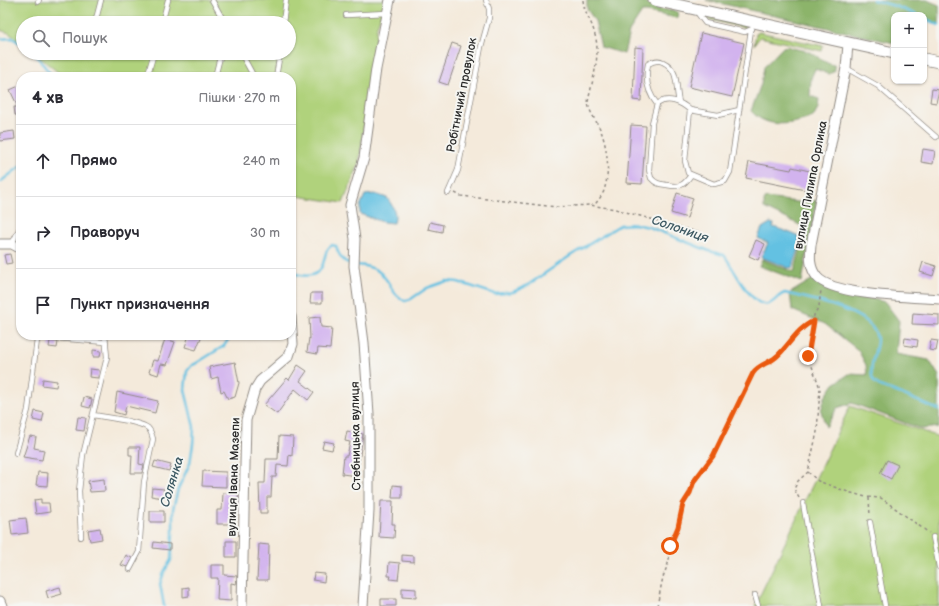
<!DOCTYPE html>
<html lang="uk">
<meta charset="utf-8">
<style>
body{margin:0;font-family:"Balsamiq Sans",sans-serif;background:#f7f7f7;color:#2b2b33}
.controls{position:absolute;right:12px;top:12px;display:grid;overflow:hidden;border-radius:8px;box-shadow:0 1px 3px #0004}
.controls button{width:36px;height:36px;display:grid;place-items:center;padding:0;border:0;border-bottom:1px solid #e1e1e2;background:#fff;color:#2b2b33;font:20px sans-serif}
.stop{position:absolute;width:12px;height:12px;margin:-9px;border:3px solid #ea580c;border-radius:50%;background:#fff}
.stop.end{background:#ea580c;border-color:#fff;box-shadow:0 1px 4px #0008}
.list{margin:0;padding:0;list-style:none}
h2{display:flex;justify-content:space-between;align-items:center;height:52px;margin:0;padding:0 16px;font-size:17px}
h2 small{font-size:13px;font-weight:400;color:#7c7c81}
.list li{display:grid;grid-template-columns:26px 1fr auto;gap:12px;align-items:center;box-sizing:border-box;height:72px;padding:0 16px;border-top:1px solid #e1e1e2}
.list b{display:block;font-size:15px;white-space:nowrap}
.list em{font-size:13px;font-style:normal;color:#7c7c81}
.icon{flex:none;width:22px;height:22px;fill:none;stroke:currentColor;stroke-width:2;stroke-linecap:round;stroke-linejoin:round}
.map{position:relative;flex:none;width:939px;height:606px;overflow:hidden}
.search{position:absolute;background:#fff;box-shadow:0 1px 3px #0004;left:16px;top:16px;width:280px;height:44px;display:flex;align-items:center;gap:10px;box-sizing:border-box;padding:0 14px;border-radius:22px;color:#7c7c81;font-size:15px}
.panel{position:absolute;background:#fff;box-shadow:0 1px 3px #0004;left:16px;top:72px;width:280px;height:268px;border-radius:16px}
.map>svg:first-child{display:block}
.green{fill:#b0d27b;stroke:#6e7e53}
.forest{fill:#8cb46b;stroke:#5c704b}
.water{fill:#64c1e2;stroke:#487686}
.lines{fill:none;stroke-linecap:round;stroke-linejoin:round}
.stream{stroke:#64c1e2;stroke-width:2.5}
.building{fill:#d2b3ee}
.service-casing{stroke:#908a83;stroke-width:6}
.minor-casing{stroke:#908a83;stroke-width:11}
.tertiary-casing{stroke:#908a83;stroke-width:13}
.path{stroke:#908a83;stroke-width:1.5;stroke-dasharray:3 3;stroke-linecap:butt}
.service{stroke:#fff;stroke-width:4.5}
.minor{stroke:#fff;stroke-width:9}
.tertiary{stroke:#fff;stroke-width:11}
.route{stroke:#ea580c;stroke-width:5}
.labels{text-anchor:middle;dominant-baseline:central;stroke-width:4;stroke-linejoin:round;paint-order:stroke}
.street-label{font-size:12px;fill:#2b2b2b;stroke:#f6f6f2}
.water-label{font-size:13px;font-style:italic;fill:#3c5862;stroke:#f6f6f2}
</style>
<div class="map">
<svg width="939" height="606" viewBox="0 0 939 606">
<rect width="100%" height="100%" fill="#f6f6f2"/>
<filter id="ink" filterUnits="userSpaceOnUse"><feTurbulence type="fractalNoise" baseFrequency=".025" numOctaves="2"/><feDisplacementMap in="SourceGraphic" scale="8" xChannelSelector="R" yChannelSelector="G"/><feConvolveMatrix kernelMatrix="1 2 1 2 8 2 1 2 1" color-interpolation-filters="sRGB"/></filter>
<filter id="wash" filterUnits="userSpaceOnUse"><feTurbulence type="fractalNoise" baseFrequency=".012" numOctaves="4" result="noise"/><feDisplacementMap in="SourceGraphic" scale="16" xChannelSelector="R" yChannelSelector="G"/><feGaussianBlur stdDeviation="0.9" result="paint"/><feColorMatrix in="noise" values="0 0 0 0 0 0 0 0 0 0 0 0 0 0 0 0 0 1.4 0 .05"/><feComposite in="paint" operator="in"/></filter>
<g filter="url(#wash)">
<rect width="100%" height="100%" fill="#f4eadb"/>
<path class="green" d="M0 0H386L377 26 359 164 343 203 291 195V77H64L34 53H289V23H23V44L9 33 0 30Z
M702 16 745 25 746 28 703 18Z
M759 32 823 46 822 51 760 37 754 45 756 34Z
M850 406 939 437V606H755Z"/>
<path class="forest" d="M587 0H634L651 4V7L678 12 677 18 647 12H642L629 32 624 54 601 47 595 21 587 9Z
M706 0H927L939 5V25L924 18V15H894V43Z
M788 46C796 50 802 49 809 52 818 56 824 63 834 65L835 71 829 74 815 69 811 78 810 96 819 99 818 108 813 117C792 125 767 129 751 111L761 84 764 67 783 47Z
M766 198 805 203 817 200 802 282 759 266 762 259 794 272 802 244 804 227 764 208V201Z
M813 279 829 288 885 302 899 321 896 354 929 360 939 376V427L921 429 852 403 837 408 826 427 821 411 825 397 834 384 849 374 867 375 866 365 858 350 825 324 792 310 790 293Z"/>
<path class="water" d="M375 194 387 198C393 206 397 213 394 223L383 222 360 214V206L365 195Z
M770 223 774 224 773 227C782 230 790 232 799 237L800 246 793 267 789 268 761 257 768 243 758 238 762 228Z"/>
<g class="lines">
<path class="stream" d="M873 0 895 6 917 15
M924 18 939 25
M0 39 12 38 23 45
M34 53 53 77
M0 182 21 166
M291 272C300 276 315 279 321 268 326 261 323 251 332 245L336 246C344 274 361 259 378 271 391 280 390 294 405 301L411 299 427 288 447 281 458 282 495 294 513 292 528 285 570 256 620 225 635 224 649 227 709 251 724 255C732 265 752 309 768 304 774 303 778 295 785 293 808 299 878 311 877 341 876 353 868 368 873 380 876 386 885 388 891 390 908 396 923 404 939 410
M164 606 160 584 164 572 171 560 173 535V509L178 489 190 463 193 444 194 427 185 390 187 371 192 365 195 364 224 346 231 335"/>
</g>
<g id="blocks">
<path class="building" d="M701 33 744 43 732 97 689 87Z
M452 43 461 46 448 85 439 82Z
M635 47 643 48 641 101 633 100Z
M21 85V115H15L14 107H18L10 90Z
M932 89 939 90 936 103 930 102Z
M631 125 646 126 642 184 627 183Z
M14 131 15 139 0 141V133Z
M923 149 935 151 933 164 921 162Z
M749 162 791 170 792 167 814 172 810 191 746 178Z
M677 193 693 198 687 218 671 213Z
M430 222 443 225 442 232 428 229Z
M756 240 765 244 758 260 749 256Z
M10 254 12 263 6 264 4 255Z
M923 262 936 266 933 276 920 272Z
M311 293H322V303H310Z
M913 313 939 315V325L912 324Z
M320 317 321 327 332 328 330 349 318 348 317 354 307 352 309 338 310 339 309 318Z
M189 335H202L196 350 185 347Z
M905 338 918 340 917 347 904 345Z
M165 339 175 342 167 365 161 364 158 375 149 372 153 360 158 361Z
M931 340 938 341 936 351 929 350Z
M50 341 58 342 57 348 49 347Z
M93 350 101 351 100 357H93Z
M235 362 239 383 235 397 228 399 224 391 221 392 218 377 211 379 209 367Z
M298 365 307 371 300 381 314 392 308 400 295 389 277 414 264 405 287 378 289 380Z
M90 369 99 370 98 378 89 377Z
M43 379 57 381 56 387 42 385Z
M117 392 158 401 155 413 126 406 124 415 114 412Z
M84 397 92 399 90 408 82 406Z
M35 411 44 413 42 422 33 420Z
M78 417 86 418 84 431 76 430Z
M347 431 363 434 357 476 342 474 344 456H347L350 442 345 441Z
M30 436 36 437 34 448 44 450 42 460 23 457Z
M279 436 293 437 292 456 289 455 288 466 277 465 276 477H272L271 497H267V513H260L259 483H265L266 459H278Z
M324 441 334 443 332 450 322 448Z
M129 447H140L139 464 144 465 142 473H131L132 455H129Z
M887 460 898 465 891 479 880 473Z
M155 461 171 465 169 471 153 467Z
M203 471 226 472V487L202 486Z
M38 472 48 473 47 486 36 485Z
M104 479 105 491 90 492 88 481Z
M393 485 402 486V498H392Z
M152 488 164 489 163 498 151 496Z
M223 493 238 494V506L234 505V519H230V524H217V510H222Z
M41 499V503H49L50 512 36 514 34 500Z
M381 501H393L392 524H395L394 538 379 537Z
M150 511H164V522H150Z
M26 518 28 533 12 535 10 520Z
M100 528 102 539 90 541 88 530Z
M226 541H236V557H226Z
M154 542 170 544V550L153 548Z
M259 544 269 545 268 580H257Z
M126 555 132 558 127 567 121 565Z
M402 555 414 556V562L402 561Z
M389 562 400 563 398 580 390 579 391 576H388Z
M211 565H224V575L237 576 236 584 231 583V601L217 600 218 578H211Z
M314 573 325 574 324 582 313 580Z
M60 587 62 594 48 598 46 591Z
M189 587V596L183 597V588Z
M402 588 416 589V598L402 597Z
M381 599H396V606H381Z"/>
</g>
</g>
<g filter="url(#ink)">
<use href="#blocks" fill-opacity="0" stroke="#908a83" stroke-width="1"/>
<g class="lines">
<g class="service-casing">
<path id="service" d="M212 0 225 23
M38 2 39 0
M696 11 705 23 745 32 752 29
M346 15 387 13
M95 23 101 0
M162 23 168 0
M283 23 286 0
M241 53 254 77
M846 68 878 86 936 137
M147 77 154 53
M215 77 221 53
M276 77 280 53
M657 104C647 92 645 79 648 64 653 61 658 59 663 62 680 70 675 87 679 102
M690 110 718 115 739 110
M691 175C684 185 680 188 667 185 660 184 656 184 651 178L649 170 652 123 657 104C668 96 681 102 690 110L685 161 688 173 714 184 725 181 730 172 751 30
M448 193 458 170 481 47 489 18V9L486 0
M12 244 21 226
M93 415C105 417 140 421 148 428 151 431 152 435 153 439L144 482 139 552 130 569
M16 453 28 410 37 340 42 337 106 342
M803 503 821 606
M870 522 885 606
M81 537 79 491 83 455 107 357 105 335
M933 537 939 567
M755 595 758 606"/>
</g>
<g class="minor-casing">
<path id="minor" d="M848 44 846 68 811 245C810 257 809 267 817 277 833 296 914 297 939 299
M0 244H12L21 249
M0 601 2 606
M242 606 246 420 255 389 260 381 289 356 293 344 291 317
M363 606 369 511V414L364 343 354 266 355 239 350 205 364 158 376 69 390 0"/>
</g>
<g class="tertiary-casing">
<path id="tertiary" d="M654 0 894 53
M924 59 939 62"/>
</g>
<path class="path" d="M583 0C584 13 592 21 595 35 601 56 592 81 588 102 589 113 597 121 601 131 607 147 610 170 605 187 604 194 598 200 594 206
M455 193 461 196 556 207 590 205 615 209 701 233
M808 472 818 481 848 492 866 497 881 498 929 533
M799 498 794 489 798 481 808 472 817 432 820 388 807 353 813 331 814 315 819 306 821 290
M869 498 870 516
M657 606 663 577 669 561 670 546 678 527 683 505 690 493 694 481 713 456 753 373C759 364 768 364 775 357 788 346 798 328 814 321"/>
<use href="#service" class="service"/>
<use href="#minor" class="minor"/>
<use href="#tertiary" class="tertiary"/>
</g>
</g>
<g class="lines" filter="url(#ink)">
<path class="route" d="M670 546 678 527 683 504 690 493 694 481 713 456 753 373C759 364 768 364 776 357 788 347 798 327 814 321L808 356"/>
</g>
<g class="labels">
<g class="street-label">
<text transform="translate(462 95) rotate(-79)">Робітничий провулок</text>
<text transform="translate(811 185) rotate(-79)">вулиця Пилипа Орлика</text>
<text transform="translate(356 436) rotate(-91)">Стебницька вулиця</text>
<text transform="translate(234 477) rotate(-88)">вулиця Івана Мазепи</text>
</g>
<g class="water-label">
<text transform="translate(680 229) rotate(19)">Солониця</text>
<text transform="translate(172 482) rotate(-73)">Солянка</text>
</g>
</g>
</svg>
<div class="controls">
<button>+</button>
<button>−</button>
</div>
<div class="stop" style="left:670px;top:546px"></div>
<div class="stop end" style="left:808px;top:356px"></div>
<div class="search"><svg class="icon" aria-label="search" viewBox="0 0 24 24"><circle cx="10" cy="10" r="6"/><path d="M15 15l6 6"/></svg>Пошук</div>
<section class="panel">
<h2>4 хв<small>Пішки · 270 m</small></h2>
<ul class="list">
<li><svg class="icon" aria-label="ahead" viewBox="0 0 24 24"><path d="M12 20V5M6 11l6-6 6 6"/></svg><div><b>Прямо</b></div><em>240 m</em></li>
<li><svg class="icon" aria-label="right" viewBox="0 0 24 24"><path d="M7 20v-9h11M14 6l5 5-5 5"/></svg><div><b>Праворуч</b></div><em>30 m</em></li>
<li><svg class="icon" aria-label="arrive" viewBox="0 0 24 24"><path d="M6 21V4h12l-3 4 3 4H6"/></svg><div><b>Пункт призначення</b></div></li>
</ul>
</section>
</div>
